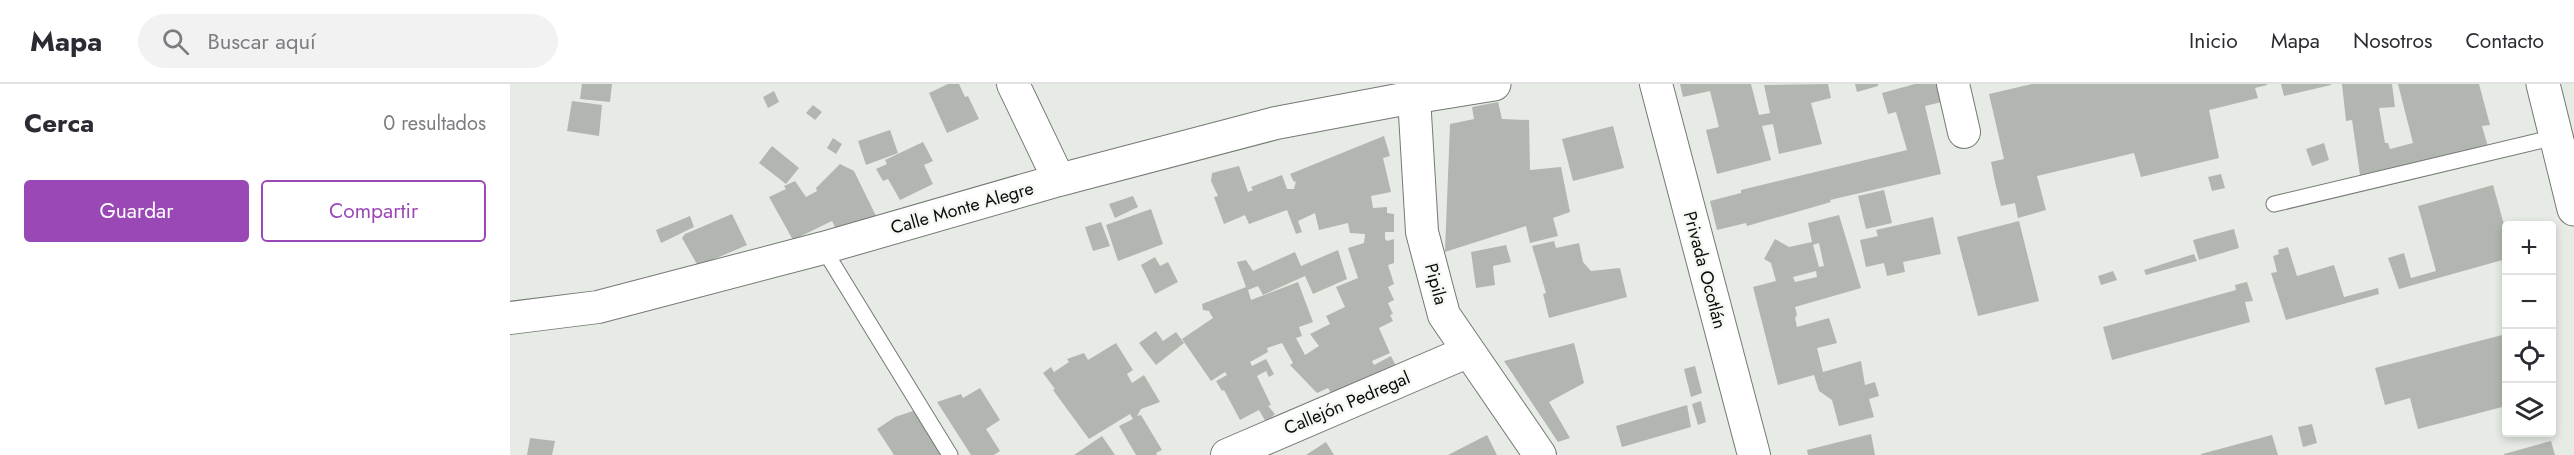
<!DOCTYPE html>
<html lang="es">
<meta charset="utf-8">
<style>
body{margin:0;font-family:Jost,sans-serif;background:#f2f2f3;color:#2b2b33}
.controls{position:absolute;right:18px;bottom:18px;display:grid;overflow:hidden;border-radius:6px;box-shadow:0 3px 9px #0003}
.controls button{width:54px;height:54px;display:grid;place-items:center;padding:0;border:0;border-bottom:2px solid #e1e1e2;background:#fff;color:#2b2b33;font:30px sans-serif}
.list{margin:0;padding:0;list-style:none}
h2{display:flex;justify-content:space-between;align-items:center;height:78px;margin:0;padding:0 24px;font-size:26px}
h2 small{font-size:20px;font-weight:400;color:#7c7c81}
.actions{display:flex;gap:12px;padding:18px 24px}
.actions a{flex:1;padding:14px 0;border:2px solid #9b48b7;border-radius:6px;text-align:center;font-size:21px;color:#9b48b7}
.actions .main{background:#9b48b7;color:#fff}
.icon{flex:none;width:33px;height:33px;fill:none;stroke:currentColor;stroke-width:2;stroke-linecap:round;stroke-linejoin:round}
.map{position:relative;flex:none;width:2064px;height:371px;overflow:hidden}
header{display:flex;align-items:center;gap:36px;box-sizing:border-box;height:84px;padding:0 30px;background:#fff;border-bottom:2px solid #e1e1e2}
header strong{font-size:28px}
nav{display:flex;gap:33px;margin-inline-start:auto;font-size:21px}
.search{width:420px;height:54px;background:#f2f2f3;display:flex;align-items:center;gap:15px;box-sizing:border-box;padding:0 21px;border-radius:33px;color:#7c7c81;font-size:22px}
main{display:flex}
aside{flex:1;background:#fff}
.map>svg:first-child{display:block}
.building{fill:#b2b6b0;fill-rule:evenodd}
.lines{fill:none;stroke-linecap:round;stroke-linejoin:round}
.lane-casing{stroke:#757973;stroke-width:17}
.street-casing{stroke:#757973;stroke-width:34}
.secondary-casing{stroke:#757973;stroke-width:35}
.primary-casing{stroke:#757973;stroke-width:35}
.lane{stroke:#fff;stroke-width:15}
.street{stroke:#fff;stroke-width:32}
.secondary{stroke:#fff;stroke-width:33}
.primary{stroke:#fff;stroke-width:33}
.labels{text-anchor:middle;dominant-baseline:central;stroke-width:5;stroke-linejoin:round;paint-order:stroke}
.street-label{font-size:18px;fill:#0b0c0a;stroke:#f4f8f2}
</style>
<header>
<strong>Mapa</strong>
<div class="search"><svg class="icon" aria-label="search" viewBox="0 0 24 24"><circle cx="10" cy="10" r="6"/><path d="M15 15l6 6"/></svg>Buscar aquí</div>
<nav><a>Inicio</a><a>Mapa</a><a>Nosotros</a><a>Contacto</a></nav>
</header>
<main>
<aside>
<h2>Cerca<small>0 resultados</small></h2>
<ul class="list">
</ul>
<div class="actions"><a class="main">Guardar</a><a>Compartir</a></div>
</aside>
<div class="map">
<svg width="2064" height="371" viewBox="0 0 2064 371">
<rect width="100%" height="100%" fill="#e6ebe5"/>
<path class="building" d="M72 0H102L100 18 70 15Z
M438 0H449L455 13 458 12 469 35 437 49 419 9Z
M1170 0H1241L1249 31 1260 29 1254 1 1318 0 1321 14 1301 19 1312 60 1269 70 1263 40 1252 42 1261 76 1207 90 1196 46 1209 43 1200 7 1173 13Z
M1345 0H1368V2L1347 8Z
M1405 0H1441L1445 15 1415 22 1431 90 1320 116 1321 118 1237 142 1236 139 1207 146 1200 117 1231 109V106L1397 66 1386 28 1378 30 1372 9Z
M1522 0H1757V1L1745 4 1748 14 1699 26 1709 74 1631 93 1624 69 1527 92 1536 126 1508 134 1505 119 1491 122 1485 98 1481 78 1494 75 1479 10Z
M1771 0H1821V1L1774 12Z
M1832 0H1882L1885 23 1869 24 1875 59H1878L1880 65 1903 59 1888 0H1969L1980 41 1972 42 1979 66 1850 91 1842 36 1836 37Z
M264 7 269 18 258 24 253 13Z
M62 17 92 21 89 52 57 47Z
M988 18 992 35 1019 36 1020 86 1051 83 1060 128 1043 134 1048 152 1020 159 1016 142 935 168 940 40 964 35 962 23Z
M303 21 312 28 305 36 296 29Z
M1103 42 1114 84 1063 97 1052 55Z
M380 46 388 69 356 81 348 57Z
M874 52 880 72 873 74 881 108 861 112 863 124 877 123V129L884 130V148H875V155L877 157 884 155V179L878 181 884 200 878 203 884 216 878 219 883 230 880 231 883 237 869 244 880 269 862 277 864 281 881 272 892 294 828 321 818 304 807 309 780 281 783 279 772 259 757 264 758 268 740 278 742 282 756 275 764 290 759 293 756 287 747 292 761 321 758 322 765 330 756 338 749 326 730 336 714 306 712 307 706 297 717 291 715 288 701 297 672 255 703 234 699 227 693 226 692 220 736 203 727 178 736 176 743 187 785 168 791 182 828 166 837 195 803 210 795 192 753 211 748 202 738 206 741 216 788 198 803 238 789 243 792 252 786 254 795 271 809 262 800 250 820 240 816 232 835 223 826 203 848 194 838 164 854 159 855 150 840 149 838 139 809 146 805 129 788 137 792 148 786 150 777 126 739 140 735 131 714 140 704 113 708 112 701 97 702 89 729 82 738 108 743 106 741 103 772 91 777 105H784L786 97 784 98 780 90Z
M323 54 332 60 326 70 317 64Z
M413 58 423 77 414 81 423 100 390 116 378 95 373 97 366 85 377 80 375 76Z
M1814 59 1819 76 1802 82 1796 65Z
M262 62 289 84 276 100 249 79Z
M330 80 344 87 367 134 326 145 322 137 283 156 259 113 276 105 274 102 285 97 296 113 307 107 306 104Z
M1711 90 1715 104 1702 107 1698 93Z
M1983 101 1996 148V175L1889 205 1878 174 1894 169 1901 194 1926 187 1908 122Z
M1374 106 1382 139 1356 145 1348 112Z
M623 112 628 123 605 134 599 120Z
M641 125 653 160 608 177 596 141Z
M222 130 237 161 188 182 172 154 175 150Z
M1329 131 1351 204 1285 223 1287 231 1285 234 1287 243 1319 234 1327 259 1307 264 1313 288 1351 277 1355 301 1365 298 1369 312 1359 315 1364 333 1329 342 1322 316 1309 307 1304 291 1268 301 1243 203 1266 197 1261 179 1254 175 1265 155 1279 163 1302 158 1298 139ZM1309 159 1314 182 1309 183 1303 161ZM1306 187 1307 193 1285 198 1283 193Z
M180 132 184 143 151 159 146 146Z
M1423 133 1431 170 1393 178 1395 188 1377 192 1374 179 1356 183 1350 156 1368 152 1366 146Z
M1509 137 1529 217 1468 232 1447 153Z
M591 138 600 162 583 167 575 143Z
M1724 145 1729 164 1689 176 1683 156Z
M1044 157 1046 164 1069 159 1073 178 1081 187 1110 184 1117 213 1039 234 1033 210 1036 209 1022 162Z
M996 161 1001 178 983 182 985 201 966 204 961 168Z
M1778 163 1787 192 1824 181 1834 213 1868 204 1869 210 1776 236 1761 189 1767 188 1763 172 1769 170 1768 166Z
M1684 170 1687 177 1636 191 1634 186Z
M645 173 650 182 658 178 668 198 645 210 631 181Z
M1603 187 1607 196 1591 201 1588 192Z
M1737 198 1743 217 1735 218 1740 238 1602 276 1593 243 1726 206 1725 201Z
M646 247 653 257 666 248 674 259 646 281 629 259Z
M1996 250V274H1994L1996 282V322L1908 345 1900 314 1875 321 1865 284Z
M606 259 623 286 617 290 622 299 634 291 650 318 631 325 627 332 631 331 652 366 646 369 647 371H626L609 342 623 335 620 330 579 355 543 306 545 305 533 289 541 283 544 288 559 278 557 275 574 269 578 276Z
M1064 259 1074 299 1039 318 1060 354 1048 358 994 277Z
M1185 282 1192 309 1181 313 1174 285Z
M470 304 490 336 476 345 490 367 484 371H461L427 318 451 310 453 314Z
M1191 317 1196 338 1188 341 1182 320Z
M1177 321 1181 343 1112 363 1106 342Z
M406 326 434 371H384L367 345 385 333Z
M1802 340 1807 359 1793 363 1788 343Z
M1361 350 1365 371H1298L1297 366Z
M977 351 987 371H938Z
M1762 351 1768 371H1691V370Z
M592 352 605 371H564Z
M20 354 45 357 42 371H17Z
M2041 357 2045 371H1994V370Z
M816 358 824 371H796Z"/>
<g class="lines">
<g class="lane-casing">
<path id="lane" d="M1764 120 2046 53
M313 164 440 371"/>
</g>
<g class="street-casing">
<path id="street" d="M503 0 549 96
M1146 0 1244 371
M1443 0 1454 48
M0 234 88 223 313 164 549 96 766 39 904 13 912 148 934 231 1030 371
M717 371 957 268"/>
</g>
<g class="secondary-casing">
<path id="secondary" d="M905 0 904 13 984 0"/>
</g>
<g class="primary-casing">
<path id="primary" d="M2033 0 2064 125"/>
</g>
<use href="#lane" class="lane"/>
<use href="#street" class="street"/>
<use href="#secondary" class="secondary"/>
<use href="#primary" class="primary"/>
</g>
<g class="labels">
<g class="street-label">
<text transform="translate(452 124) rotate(-16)">Calle Monte Alegre</text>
<text transform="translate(1195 186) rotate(75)">Privada Ocotlán</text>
<text transform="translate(926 200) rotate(75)">Pipila</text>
<text transform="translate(837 319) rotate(-23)">Callejón Pedregal</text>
</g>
</g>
</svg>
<div class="controls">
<button>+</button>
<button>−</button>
<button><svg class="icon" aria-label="locate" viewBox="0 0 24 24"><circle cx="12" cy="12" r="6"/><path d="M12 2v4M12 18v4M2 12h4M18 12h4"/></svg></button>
<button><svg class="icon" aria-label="layers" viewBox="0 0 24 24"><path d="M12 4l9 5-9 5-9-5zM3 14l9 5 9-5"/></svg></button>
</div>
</div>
</main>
